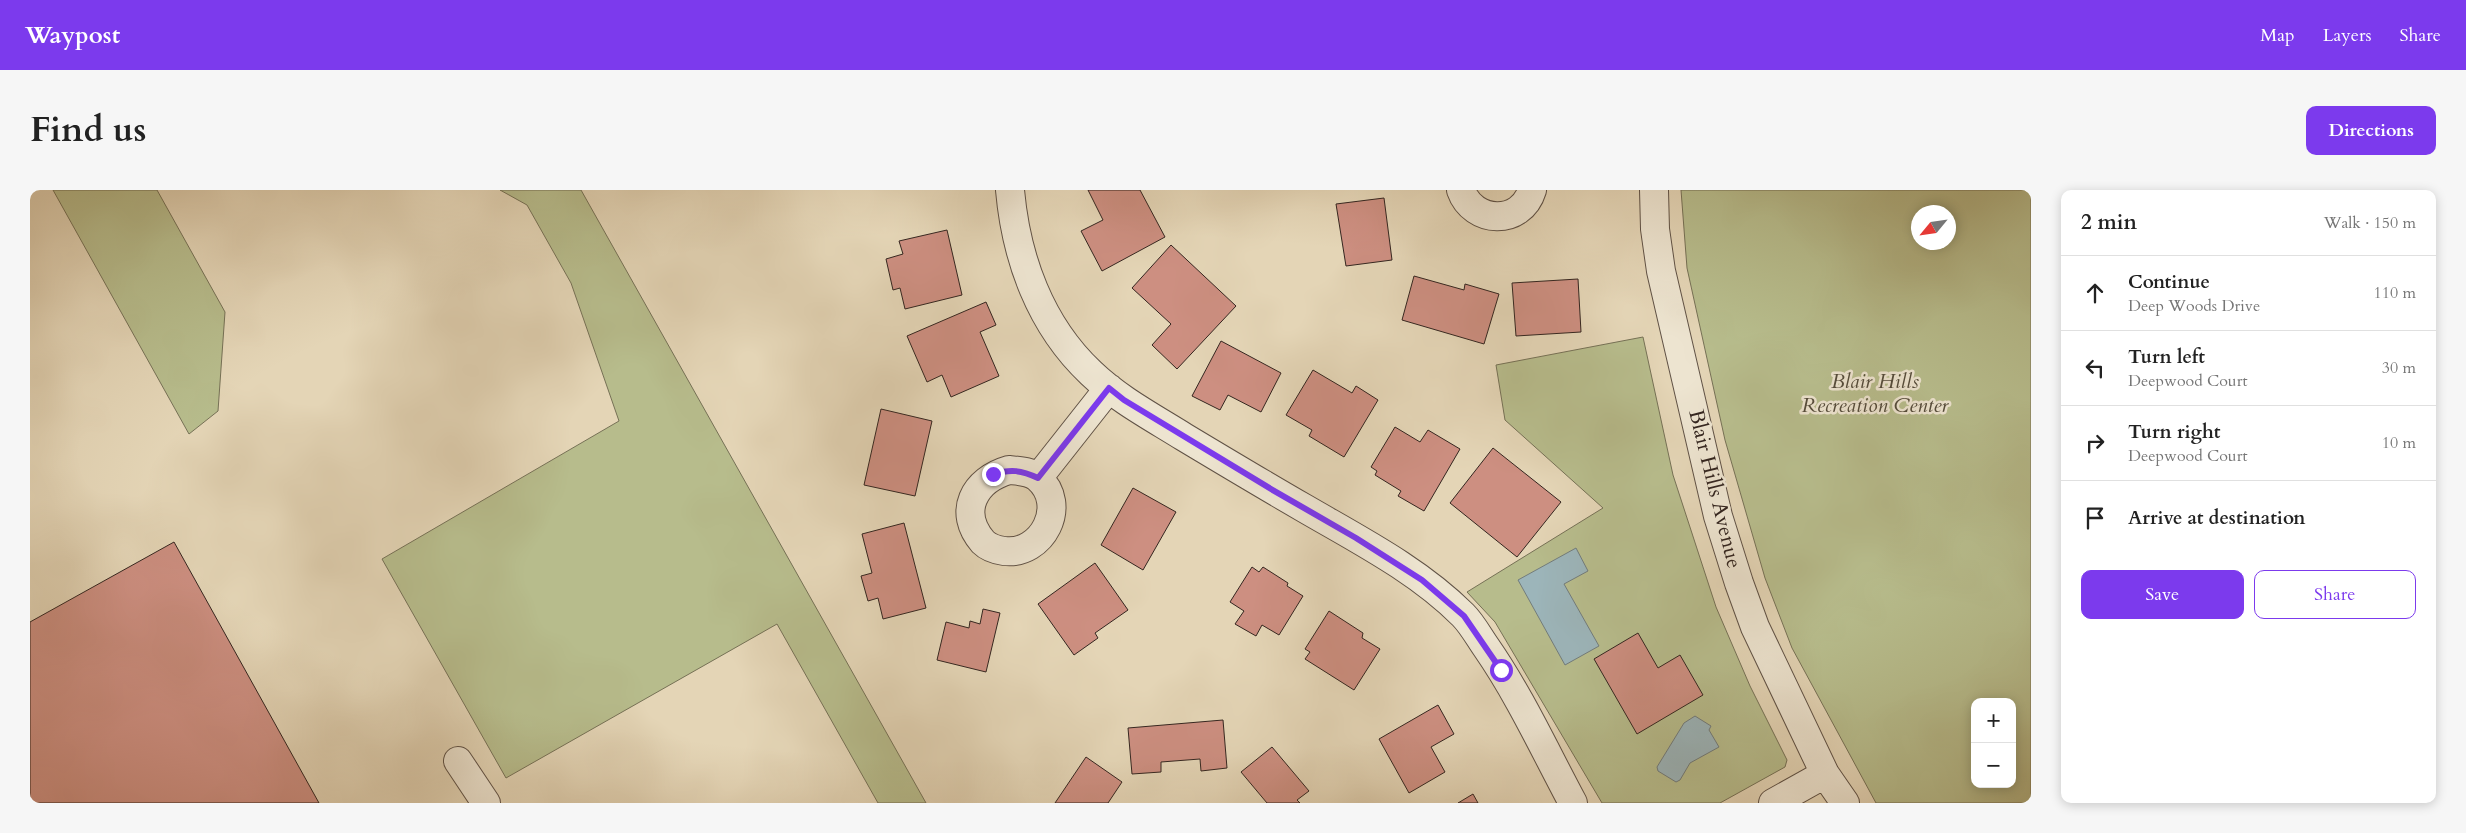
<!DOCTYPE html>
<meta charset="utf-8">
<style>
body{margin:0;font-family:Cardo,serif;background:#f6f6f6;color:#222}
.controls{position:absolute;right:15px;bottom:15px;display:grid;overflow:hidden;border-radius:10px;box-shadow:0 2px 12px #0003}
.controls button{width:45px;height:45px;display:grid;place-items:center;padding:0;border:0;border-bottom:1px solid #e0e0e0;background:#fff;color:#222;font:25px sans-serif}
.compass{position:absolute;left:1881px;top:15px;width:45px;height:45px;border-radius:50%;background:#fff;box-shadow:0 2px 12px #0003;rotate:241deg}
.stop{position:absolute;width:15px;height:15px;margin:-11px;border:4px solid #7c3aed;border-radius:50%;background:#fff}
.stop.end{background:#7c3aed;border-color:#fff;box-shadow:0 1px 5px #0008}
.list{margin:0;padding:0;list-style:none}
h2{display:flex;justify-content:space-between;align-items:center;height:65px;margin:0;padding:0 20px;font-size:21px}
h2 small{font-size:16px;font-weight:400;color:#767676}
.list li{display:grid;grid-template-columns:32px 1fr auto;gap:15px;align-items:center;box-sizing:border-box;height:75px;padding:0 20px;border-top:1px solid #e0e0e0}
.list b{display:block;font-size:19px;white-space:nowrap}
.list p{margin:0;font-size:16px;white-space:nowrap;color:#767676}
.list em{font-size:16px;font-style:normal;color:#767676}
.actions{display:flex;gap:10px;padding:15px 20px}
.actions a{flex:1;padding:11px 0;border:1px solid #7c3aed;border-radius:10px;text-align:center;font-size:18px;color:#7c3aed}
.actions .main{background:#7c3aed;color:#fff}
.icon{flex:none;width:28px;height:28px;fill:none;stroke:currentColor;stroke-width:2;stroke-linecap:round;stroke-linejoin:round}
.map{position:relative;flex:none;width:2001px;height:613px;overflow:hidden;border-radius:10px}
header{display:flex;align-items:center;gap:30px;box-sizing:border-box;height:70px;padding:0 25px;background:#7c3aed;color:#fff}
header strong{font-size:24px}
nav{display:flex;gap:28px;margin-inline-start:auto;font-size:18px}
.intro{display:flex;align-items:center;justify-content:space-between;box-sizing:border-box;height:120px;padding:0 30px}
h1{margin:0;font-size:35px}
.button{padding:12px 22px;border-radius:10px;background:#7c3aed;color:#fff;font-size:18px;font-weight:700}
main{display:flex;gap:30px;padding:0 30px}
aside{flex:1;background:#fff;border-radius:10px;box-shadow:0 2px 12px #0003}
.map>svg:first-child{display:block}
.green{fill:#b7bc8c;stroke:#767156;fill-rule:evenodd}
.water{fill:#9cb5ba;stroke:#727c7c}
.building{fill:#cd8f81;stroke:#342620}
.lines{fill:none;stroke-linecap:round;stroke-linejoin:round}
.minor-casing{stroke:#605246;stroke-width:30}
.minor{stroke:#ede4d0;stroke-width:28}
.route{stroke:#7c3aed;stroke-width:6}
.labels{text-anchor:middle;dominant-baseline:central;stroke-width:5;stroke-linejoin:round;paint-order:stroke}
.park-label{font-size:21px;font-style:italic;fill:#554c3b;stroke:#ede4d0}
.street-label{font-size:21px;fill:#342620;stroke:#ede4d0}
</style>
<header>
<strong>Waypost</strong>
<nav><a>Map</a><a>Layers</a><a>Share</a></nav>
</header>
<div class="intro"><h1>Find us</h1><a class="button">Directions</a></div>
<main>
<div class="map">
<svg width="2001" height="613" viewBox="0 0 2001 613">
<rect width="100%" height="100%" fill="#e4d5b6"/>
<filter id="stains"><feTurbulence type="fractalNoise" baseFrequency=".004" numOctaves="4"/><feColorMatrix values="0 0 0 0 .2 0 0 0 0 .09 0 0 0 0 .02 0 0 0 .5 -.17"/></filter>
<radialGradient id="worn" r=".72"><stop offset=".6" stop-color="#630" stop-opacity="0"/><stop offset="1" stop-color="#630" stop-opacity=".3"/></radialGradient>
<path class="green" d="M23 0H127L195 122 188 221 159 244Z
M470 0H551L896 613H848L747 434 476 588 352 369 589 231 541 93 497 15Z
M1651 0H2001V613H1846L1762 458 1735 388 1695 250 1657 78ZM1888 22H1918V52H1888ZM1945 512H1982V594H1945Z
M1613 147 1643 285 1686 417 1720 496 1757 570 1755 577 1690 613H1572L1465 432 1437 402 1573 318 1475 230 1466 175Z"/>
<path class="water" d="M1546 358 1558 381 1534 394 1569 456 1535 475 1488 390Z
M1665 526 1681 536 1679 540 1689 557 1660 573 1650 590 1646 592 1628 581 1627 577 1654 533Z"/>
<path class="building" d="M1058 0H1110L1135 47 1072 81 1051 41 1073 30Z
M1354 8 1362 70 1316 76 1306 14Z
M917 40 932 105 875 119 870 98 863 100 856 69 873 64 869 51Z
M1141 55 1206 116 1147 179 1122 155 1141 134 1102 98Z
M1384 86 1434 100 1435 94 1469 104 1454 154 1372 130Z
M1548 89 1551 142 1486 146 1482 93Z
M956 112 966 135 950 142 969 186 921 207 912 185 897 192 877 146Z
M1191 151 1251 183 1231 222 1198 205 1190 220 1162 206Z
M1283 180 1322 203 1326 196 1348 210 1314 267 1279 246 1282 240 1256 225Z
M851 219 902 231 885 306 834 295Z
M1365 237 1390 252 1398 240 1430 259 1394 321 1368 306 1371 301 1345 285 1347 281 1341 277Z
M1463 258 1531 312 1487 367 1420 313Z
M1103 298 1146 322 1113 380 1071 355Z
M874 333 896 418 853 429 848 408 838 411 831 386 842 383 832 344Z
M144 352 289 613H0V432Z
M1065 373 1098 420 1065 443 1068 448 1044 465 1008 414Z
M1222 377 1229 382 1233 377 1258 393 1257 396 1273 406 1249 445 1232 435 1226 446 1205 434 1214 421 1200 412Z
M953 419 970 423 956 482 907 470 916 432 939 438 940 431 950 434Z
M1299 421 1333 443 1332 448 1350 459 1324 500 1275 469 1280 462 1275 459Z
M1608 443 1628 478 1650 465 1673 505 1607 544 1564 469Z
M1408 515 1424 544 1401 557 1415 582 1379 603 1349 549Z
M1193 530 1197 578 1171 581 1170 569 1131 572V582L1102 584 1098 538Z
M1242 557 1279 601 1267 610 1270 613H1237L1211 582Z
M1056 567 1092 592 1078 613H1025Z
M1443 604 1448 613H1428Z"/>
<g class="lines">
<g class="minor-casing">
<path id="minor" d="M980 0C986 68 1010 135 1061 183 1088 209 1122 227 1154 247 1194 271 1234 295 1274 318 1329 350 1388 380 1433 425 1442 434 1449 447 1456 457 1490 506 1515 561 1543 613
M1431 0C1443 34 1491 36 1502 0
M1624 0 1625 39 1631 81 1688 326 1709 393 1725 437 1795 584 1815 613
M979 280C989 281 1000 281 1008 288 1039 315 1012 366 974 361 967 360 958 357 953 352 927 322 944 290 979 280Z
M1008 288 1079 198
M428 571 456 613
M1743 613 1795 584"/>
</g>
<use href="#minor" class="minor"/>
</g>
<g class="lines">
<path class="route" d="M963 284C981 279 991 280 1008 288L1079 198 1094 210 1241 299 1326 348 1392 390 1434 426 1471 480"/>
</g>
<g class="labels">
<g class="park-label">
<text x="1845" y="191">Blair Hills<tspan x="1845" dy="24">Recreation Center</tspan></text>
</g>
<g class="street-label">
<text transform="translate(1685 299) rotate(76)">Blair Hills Avenue</text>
</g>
</g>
<rect width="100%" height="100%" filter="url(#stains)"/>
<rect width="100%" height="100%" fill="url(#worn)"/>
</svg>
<div class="controls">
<button>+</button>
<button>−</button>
</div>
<svg class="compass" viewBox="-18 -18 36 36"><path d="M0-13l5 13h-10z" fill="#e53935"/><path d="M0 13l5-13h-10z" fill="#767676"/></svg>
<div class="stop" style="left:1471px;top:480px"></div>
<div class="stop end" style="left:963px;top:284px"></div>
</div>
<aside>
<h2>2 min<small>Walk · 150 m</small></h2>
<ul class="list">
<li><svg class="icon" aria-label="ahead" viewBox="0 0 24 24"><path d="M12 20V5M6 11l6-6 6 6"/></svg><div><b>Continue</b><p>Deep Woods Drive</p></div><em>110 m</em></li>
<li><svg class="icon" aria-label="left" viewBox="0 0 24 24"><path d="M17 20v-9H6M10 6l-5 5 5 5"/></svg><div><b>Turn left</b><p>Deepwood Court</p></div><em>30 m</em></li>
<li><svg class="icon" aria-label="right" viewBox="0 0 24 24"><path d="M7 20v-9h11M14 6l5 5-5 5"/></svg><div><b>Turn right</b><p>Deepwood Court</p></div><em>10 m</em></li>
<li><svg class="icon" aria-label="arrive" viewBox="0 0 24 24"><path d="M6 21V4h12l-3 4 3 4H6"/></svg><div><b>Arrive at destination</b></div></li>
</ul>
<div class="actions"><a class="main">Save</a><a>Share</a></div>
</aside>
</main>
